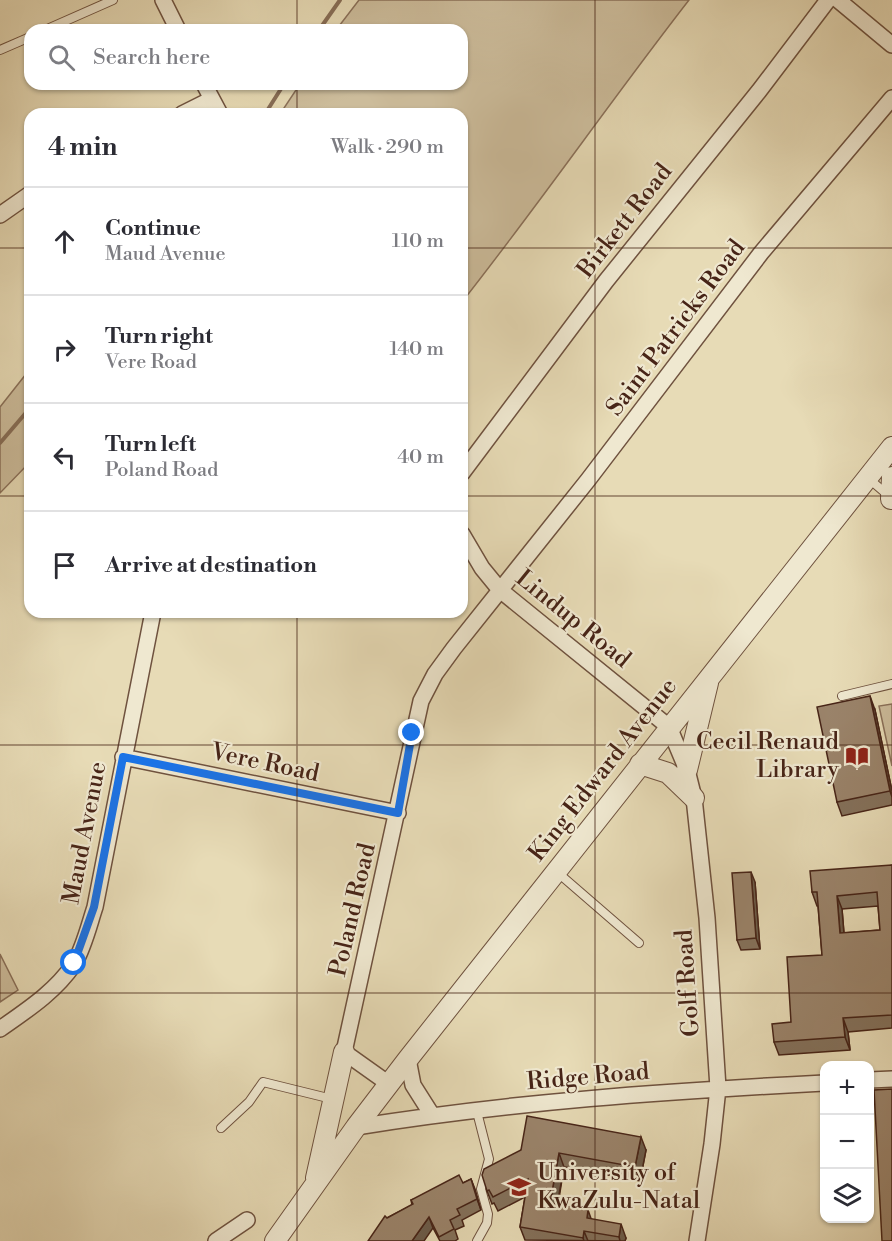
<!DOCTYPE html>
<meta charset="utf-8">
<style>
body{margin:0;font-family:"Libre Bodoni",serif;background:#f7f7f7;color:#2b2b33}
.controls{position:absolute;right:18px;bottom:18px;display:grid;overflow:hidden;border-radius:12px;box-shadow:0 2px 4px #0004}
.controls button{width:54px;height:54px;display:grid;place-items:center;padding:0;border:0;border-bottom:2px solid #e1e1e2;background:#fff;color:#2b2b33;font:30px sans-serif}
.stop{position:absolute;width:18px;height:18px;margin:-14px;border:4px solid #1a73e8;border-radius:50%;background:#fff}
.stop.end{background:#1a73e8;border-color:#fff;box-shadow:0 2px 6px #0008}
.list{margin:0;padding:0;list-style:none}
h2{display:flex;justify-content:space-between;align-items:center;height:78px;margin:0;padding:0 24px;font-size:26px}
h2 small{font-size:20px;font-weight:400;color:#7c7c81}
.list li{display:grid;grid-template-columns:39px 1fr auto;gap:18px;align-items:center;box-sizing:border-box;height:108px;padding:0 24px;border-top:2px solid #e1e1e2}
.list b{display:block;font-size:22px;white-space:nowrap}
.list p{margin:0;font-size:20px;white-space:nowrap;color:#7c7c81}
.list em{font-size:20px;font-style:normal;color:#7c7c81}
.icon{flex:none;width:33px;height:33px;fill:none;stroke:currentColor;stroke-width:2;stroke-linecap:round;stroke-linejoin:round}
.map{position:relative;flex:none;width:892px;height:1241px;overflow:hidden}
.search{position:absolute;background:#fff;box-shadow:0 2px 4px #0004;left:24px;top:24px;width:444px;height:66px;display:flex;align-items:center;gap:15px;box-sizing:border-box;padding:0 21px;border-radius:18px;color:#7c7c81;font-size:22px}
.panel{position:absolute;background:#fff;box-shadow:0 2px 4px #0004;left:24px;top:108px;width:444px;height:510px;border-radius:18px}
.map>svg:first-child{display:block}
.green{fill:#ccbc9b;stroke:#8a7059;stroke-width:1.5}
.lines{fill:none;stroke-linecap:round;stroke-linejoin:round}
.stream{stroke:#876d56;stroke-width:4}
.service-casing{stroke:#6f523f;stroke-width:10}
.minor-casing{stroke:#6f523f;stroke-width:18}
.tertiary-casing{stroke:#6f523f;stroke-width:22}
.service{stroke:#efe8d0;stroke-width:8}
.minor{stroke:#efe8d0;stroke-width:15}
.tertiary{stroke:#efe8d0;stroke-width:20}
.wall{fill:#84715b;stroke:#472417;stroke-width:1.5;fill-rule:evenodd}
.shaded-wall{fill:#6c5c4a;stroke:#472417;stroke-width:1.5}
.building{fill:#9a836a;stroke:#472417;stroke-width:1.5;fill-rule:evenodd}
.route{stroke:#1a73e8;stroke-width:8}
.grid{fill:none;stroke:#472417;stroke-width:1.5;stroke-opacity:0.55}
.labels{text-anchor:middle;dominant-baseline:central;stroke-width:4.5;stroke-linejoin:round;paint-order:stroke}
.street-label{font-size:24px;fill:#472417;stroke:#efe8d0}
.poi-label{font-size:24px;fill:#472417;stroke:#efe8d0;text-anchor:end}
</style>
<div class="map">
<svg width="892" height="1241" viewBox="0 0 892 1241">
<rect width="100%" height="100%" fill="#e7dbb6"/>
<filter id="stains"><feTurbulence type="fractalNoise" baseFrequency=".00333" numOctaves="4"/><feColorMatrix values="0 0 0 0 .2 0 0 0 0 .09 0 0 0 0 .02 0 0 0 .5 -.17"/></filter>
<radialGradient id="worn" r=".72"><stop offset=".6" stop-color="#630" stop-opacity="0"/><stop offset="1" stop-color="#630" stop-opacity=".3"/></radialGradient>
<path class="green" d="M359 0H689C612 99 540 203 462 302V114H280L300 84H462V30H336Z
M30 369V462L0 493V407Z
M892 704V766L879 706Z
M0 954 18 990 0 1002Z"/>
<g class="lines">
<path class="stream" d="M319 30 340 0
M265 114 284 84
M0 443 30 408"/>
<g class="service-casing">
<path id="service" d="M45 30 113 0
M0 50 30 37
M868 478 889 496
M842 696 892 684
M557 872 639 943
M476 1108 489 1159 481 1189 488 1214 487 1223 477 1241
M221 1128 249 1102 263 1082 332 1099"/>
</g>
<g class="minor-casing">
<path id="minor" d="M163 0 178 30
M838 0 892 45
M204 84 220 114
M182 114 212 99
M0 215 30 194
M462 473 606 281 759 91 828 0
M462 534 482 568 500 590 669 727 687 770 694 798 707 918 718 1088 712 1144 697 1241
M123 757 398 813
M0 1029C27 1010 55 992 74 964 84 947 89 925 95 907L153 612
M408 1059 413 1085 432 1115
M870 1080 892 1079
M389 1084 344 1052 421 701 435 674 454 648 588 480 761 253 892 98
M356 1127C511 1102 668 1091 824 1083
M216 1241 247 1220"/>
</g>
<g class="tertiary-casing">
<path id="tertiary" d="M891 499 892 477
M640 764 668 773 694 798
M687 770 708 683
M316 1178 344 1052
M275 1241 356 1127 408 1059 892 447"/>
</g>
<use href="#service" class="service"/>
<use href="#minor" class="minor"/>
<use href="#tertiary" class="tertiary"/>
</g>
<path class="wall" d="M875 710 892 791V805L842 816 837 802Z
M892 865V1028L848 1032 850 1050 779 1055 774 1042 791 1022 822 955 818 906H817L812 892ZM878 906 880 930 844 933 842 909Z
M755 882 760 949 741 950 737 940Z
M521 1150H646L640 1181 564 1167 558 1205 591 1219 626 1238 625 1241 525 1240 520 1227 525 1197 498 1211 494 1203 492 1204 487 1191Z
M471 1179 481 1210 462 1220 464 1226 455 1230 458 1239 455 1241H440L433 1228 387 1218 412 1205 411 1200 463 1183Z"/>
<path class="shaded-wall" d="M870 696 875 710 892 791V797L890 791Z
M751 872 755 882 760 949 756 938Z
M837 896 842 909 845 947 840 933Z
M843 1018 848 1032 850 1050 845 1037Z
M641 1137 646 1150 640 1181 635 1167Z
M559 1153 564 1167 555 1217 550 1203Z
M471 1179 475 1189 481 1210 477 1199Z
M588 1210 593 1224 587 1218Z
M429 1217 433 1228 424 1241H412Z
M621 1224 626 1238 625 1241H620L619 1237Z
M584 1231 588 1241H584L583 1238Z"/>
<path class="building" d="M870 696 890 791 837 802 817 707Z
M892 865V1015L843 1018 845 1037 774 1042 772 1024 791 1022 787 957 822 955 817 892H812L810 871ZM877 892 880 930 840 933 837 896Z
M751 872 756 938 737 940 732 873Z
M892 1089V1241H882L874 1090Z
M527 1116 641 1137 635 1167 559 1153 550 1203 588 1210 587 1218 621 1224 619 1237 584 1231 583 1238 520 1227 528 1179 493 1197 489 1190 487 1191 482 1175 484 1169 521 1150Z
M459 1175 463 1183 471 1179 477 1199 457 1209 460 1215 450 1220 454 1229 439 1237 429 1217 412 1241H368L385 1216 387 1218 413 1204 411 1200Z"/>
<g class="lines">
<path class="route" d="M74 963 94 907 123 757 398 813 412 733"/>
</g>
<path class="grid" d="M297 0V30M595 0V1241M297 84V114M0 248H30M462 248H892M0 496H30M462 496H892M297 612V1241M0 745H892M0 993H892"/>
<defs>
<g id="library-bare" transform="scale(1.8)"><path d="M-6-4Q-3-5.5-.7-3.5V5Q-3 3-6 4ZM6-4Q3-5.5 .7-3.5V5Q3 3 6 4Z" fill="#8f2418" stroke="#efe8d0" stroke-width="2.5" paint-order="stroke"/></g>
<g id="university-bare" transform="scale(1.8)"><path d="M0-5L7-2L0 1L-7-2ZM-4 1L0 2.5L4 1V4Q0 6-4 4Z" fill="#8f2418" stroke="#efe8d0" stroke-width="2.5" paint-order="stroke"/></g>
</defs>
<g fill-rule="evenodd">
<use href="#library-bare" x="857" y="756"/>
<use href="#university-bare" x="519" y="1187"/>
</g>
<g class="labels">
<g class="street-label">
<text transform="translate(625 221) rotate(-52)">Birkett Road</text>
<text transform="translate(676 328) rotate(-53)">Saint Patricks Road</text>
<text transform="translate(573 619) rotate(39)">Lindup Road</text>
<text transform="translate(265 763) rotate(12)">Vere Road</text>
<text transform="translate(603 770) rotate(-52)">King Edward Avenue</text>
<text transform="translate(85 833) rotate(-79)">Maud Avenue</text>
<text transform="translate(353 910) rotate(-77)">Poland Road</text>
<text transform="translate(688 983) rotate(-94)">Golf Road</text>
<text transform="translate(588 1077) rotate(-5)">Ridge Road</text>
</g>
<g class="poi-label">
<text x="839" y="742">Cecil Renaud<tspan x="839" dy="28">Library</tspan></text>
<text x="537" y="1173" text-anchor="start">University of<tspan x="537" dy="28">KwaZulu-Natal</tspan></text>
</g>
</g>
<rect width="100%" height="100%" filter="url(#stains)"/>
<rect width="100%" height="100%" fill="url(#worn)"/>
</svg>
<div class="controls">
<button>+</button>
<button>−</button>
<button><svg class="icon" aria-label="layers" viewBox="0 0 24 24"><path d="M12 4l9 5-9 5-9-5zM3 14l9 5 9-5"/></svg></button>
</div>
<div class="stop" style="left:74px;top:963px"></div>
<div class="stop end" style="left:412px;top:733px"></div>
<div class="search"><svg class="icon" aria-label="search" viewBox="0 0 24 24"><circle cx="10" cy="10" r="6"/><path d="M15 15l6 6"/></svg>Search here</div>
<section class="panel">
<h2>4 min<small>Walk · 290 m</small></h2>
<ul class="list">
<li><svg class="icon" aria-label="ahead" viewBox="0 0 24 24"><path d="M12 20V5M6 11l6-6 6 6"/></svg><div><b>Continue</b><p>Maud Avenue</p></div><em>110 m</em></li>
<li><svg class="icon" aria-label="right" viewBox="0 0 24 24"><path d="M7 20v-9h11M14 6l5 5-5 5"/></svg><div><b>Turn right</b><p>Vere Road</p></div><em>140 m</em></li>
<li><svg class="icon" aria-label="left" viewBox="0 0 24 24"><path d="M17 20v-9H6M10 6l-5 5 5 5"/></svg><div><b>Turn left</b><p>Poland Road</p></div><em>40 m</em></li>
<li><svg class="icon" aria-label="arrive" viewBox="0 0 24 24"><path d="M6 21V4h12l-3 4 3 4H6"/></svg><div><b>Arrive at destination</b></div></li>
</ul>
</section>
</div>
